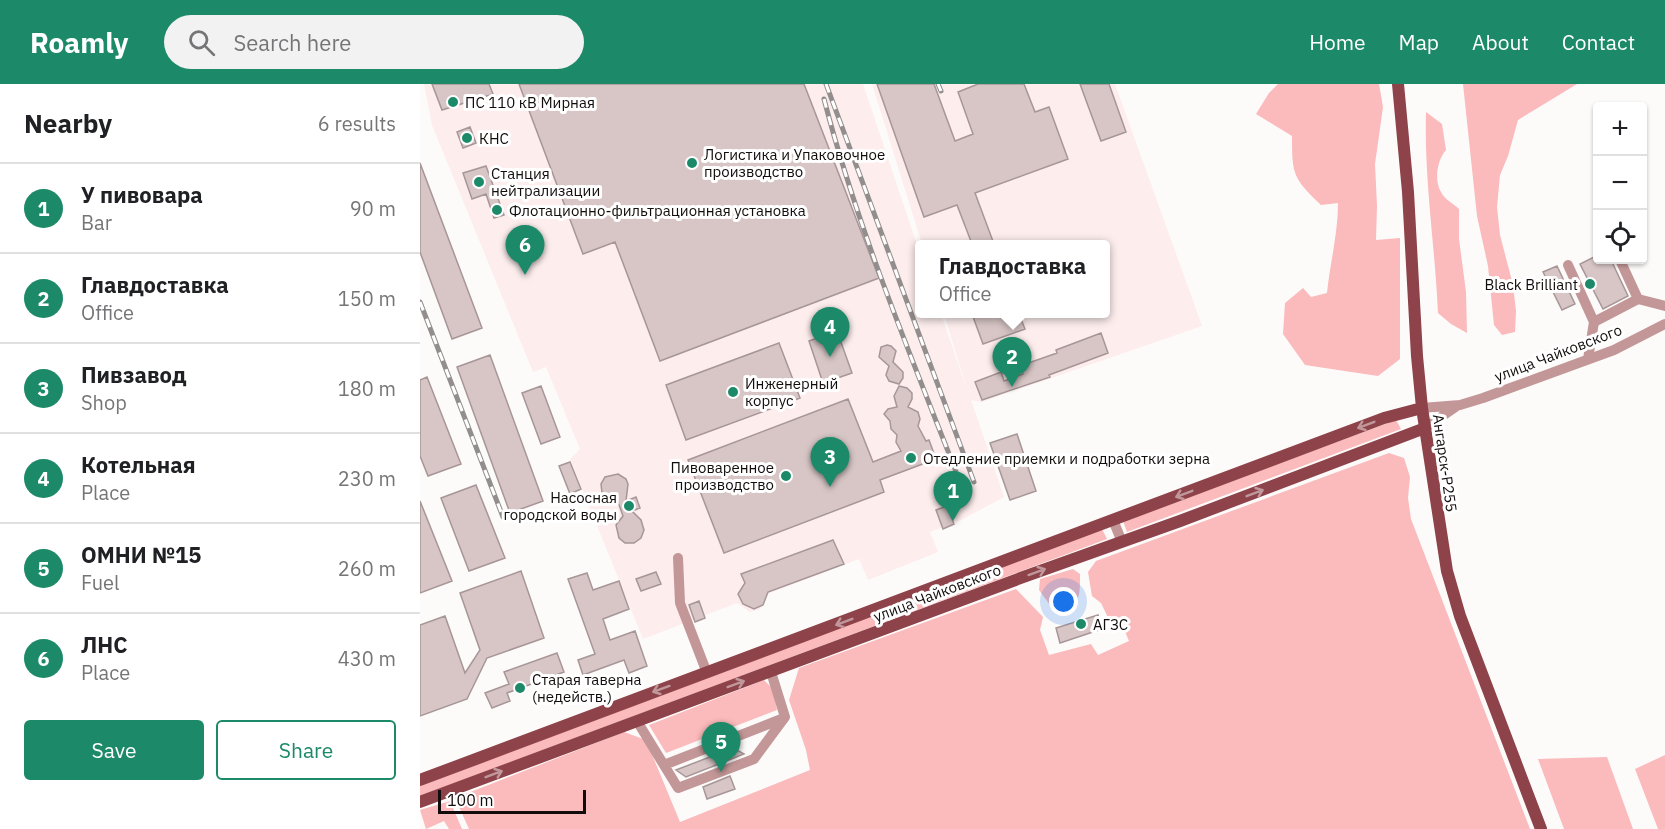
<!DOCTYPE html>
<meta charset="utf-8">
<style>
body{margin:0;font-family:"IBM Plex Sans",sans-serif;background:#f2f2f2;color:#202124}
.controls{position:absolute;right:18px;top:18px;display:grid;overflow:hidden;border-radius:6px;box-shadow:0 2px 4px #0004}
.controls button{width:54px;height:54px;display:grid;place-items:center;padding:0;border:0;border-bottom:2px solid #e0e0e0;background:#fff;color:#202124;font:30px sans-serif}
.scale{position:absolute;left:18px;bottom:15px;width:148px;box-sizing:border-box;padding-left:6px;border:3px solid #120c0c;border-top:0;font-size:16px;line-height:21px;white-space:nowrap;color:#120c0c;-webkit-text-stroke:4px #fff;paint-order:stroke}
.you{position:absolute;left:644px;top:518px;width:21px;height:21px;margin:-15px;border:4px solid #fff;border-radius:50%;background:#1a73e8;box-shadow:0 0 0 9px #1a73e833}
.badge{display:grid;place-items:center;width:39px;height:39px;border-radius:50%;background:#1c8a68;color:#fff;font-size:20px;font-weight:700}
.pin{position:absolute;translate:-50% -50px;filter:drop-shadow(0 2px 3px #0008)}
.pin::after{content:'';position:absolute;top:32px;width:21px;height:18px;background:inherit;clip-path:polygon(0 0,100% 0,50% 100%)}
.popup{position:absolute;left:495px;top:156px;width:195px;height:78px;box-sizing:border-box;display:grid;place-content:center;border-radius:6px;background:#fff;filter:drop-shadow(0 2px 4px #0005);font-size:20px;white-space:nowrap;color:#757577}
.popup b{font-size:22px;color:#202124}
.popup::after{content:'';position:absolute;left:50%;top:100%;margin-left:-12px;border:12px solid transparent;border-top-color:#fff}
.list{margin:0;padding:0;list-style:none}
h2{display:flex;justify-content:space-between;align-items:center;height:78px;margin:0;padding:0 24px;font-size:26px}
h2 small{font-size:20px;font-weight:400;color:#757577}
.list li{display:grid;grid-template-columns:39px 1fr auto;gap:18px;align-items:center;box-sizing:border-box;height:90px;padding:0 24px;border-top:2px solid #e0e0e0}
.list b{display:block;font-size:22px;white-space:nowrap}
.list p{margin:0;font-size:20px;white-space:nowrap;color:#757577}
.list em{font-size:20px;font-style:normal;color:#757577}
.actions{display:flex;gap:12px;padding:18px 24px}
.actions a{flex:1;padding:14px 0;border:2px solid #1c8a68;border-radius:6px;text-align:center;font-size:21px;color:#1c8a68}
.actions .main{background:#1c8a68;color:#fff}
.icon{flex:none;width:33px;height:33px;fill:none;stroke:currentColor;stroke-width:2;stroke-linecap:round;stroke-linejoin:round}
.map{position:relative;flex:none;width:1245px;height:745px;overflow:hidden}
header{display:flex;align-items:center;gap:36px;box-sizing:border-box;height:84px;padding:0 30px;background:#1c8a68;color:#fff}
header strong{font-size:28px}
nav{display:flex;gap:33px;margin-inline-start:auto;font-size:21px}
.search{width:420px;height:54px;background:#f2f2f2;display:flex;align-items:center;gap:15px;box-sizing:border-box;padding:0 21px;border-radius:33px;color:#757577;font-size:22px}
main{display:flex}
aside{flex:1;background:#fff}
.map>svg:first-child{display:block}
.built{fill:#fdeded}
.green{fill:#fbbabb}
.building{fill:#d8c6c6;stroke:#a79697;stroke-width:1.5}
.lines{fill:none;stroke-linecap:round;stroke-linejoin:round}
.minor{stroke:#c39798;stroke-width:10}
.major{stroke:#8d4349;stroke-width:12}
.rail-casing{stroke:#938e8e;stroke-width:5}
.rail{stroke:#fff;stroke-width:3;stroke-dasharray:9;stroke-linecap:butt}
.oneway{stroke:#c0989b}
.poi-dot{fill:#1c8a68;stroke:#fff;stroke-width:2}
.labels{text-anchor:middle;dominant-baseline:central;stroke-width:6;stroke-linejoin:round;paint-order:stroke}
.poi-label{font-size:15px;fill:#120c0c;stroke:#fff;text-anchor:start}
.street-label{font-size:15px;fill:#120c0c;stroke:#fff}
</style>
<header>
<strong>Roamly</strong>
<div class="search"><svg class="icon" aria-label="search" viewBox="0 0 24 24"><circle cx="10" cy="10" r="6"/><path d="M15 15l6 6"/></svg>Search here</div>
<nav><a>Home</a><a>Map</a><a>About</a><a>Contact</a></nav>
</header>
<main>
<aside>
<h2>Nearby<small>6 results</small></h2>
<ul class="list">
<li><span class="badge">1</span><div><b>У пивовара</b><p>Bar</p></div><em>90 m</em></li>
<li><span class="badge">2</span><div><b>Главдоставка</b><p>Office</p></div><em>150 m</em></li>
<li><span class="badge">3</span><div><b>Пивзавод</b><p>Shop</p></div><em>180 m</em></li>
<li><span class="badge">4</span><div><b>Котельная</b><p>Place</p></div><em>230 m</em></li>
<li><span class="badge">5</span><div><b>ОМНИ №15</b><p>Fuel</p></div><em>260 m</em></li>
<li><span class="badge">6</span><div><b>ЛНС</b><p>Place</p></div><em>430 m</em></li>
</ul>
<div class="actions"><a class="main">Save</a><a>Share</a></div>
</aside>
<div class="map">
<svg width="1245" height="745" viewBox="0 0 1245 745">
<rect width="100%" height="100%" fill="#fdfafa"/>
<path class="built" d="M4 0H443L499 167V230H521L548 309 524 230H685V160H502L452 0H695L782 242 562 318 551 316 584 413 541 436 510 448 518 468 448 496 439 475 347 510 340 525 330 528 317 519 223 555 150 375 160 365 126 283 113 288 12 41Z"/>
<path class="green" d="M858 0H959L963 23 955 80 957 122 956 156 980 154V275L958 292 885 281 863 250 865 219 883 204 891 213 907 209C910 179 918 150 918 119L901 121C873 94 872 91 872 52L836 30 849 9Z
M1043 0H1157L1098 36 1088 72 1080 91 1077 123 1080 151 1093 201 1096 227 1095 248 1082 251 1074 241 1068 182 1057 132Z
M1006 28 1022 40 1026 66C1017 76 1014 97 1021 108 1024 115 1034 120 1039 125V155L1046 208 1047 249 1031 240 1018 229C1015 162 1004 95 1006 28Z
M976 336 981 345 707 448 703 437Z
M969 369 984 374 990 393 988 414 991 435 1110 745H49L35 714 204 648 226 656 260 738 390 686 386 666 369 616 379 584 596 505 623 533 620 546 629 571 671 560 678 571 709 557 703 543 693 544 681 519 672 512 668 488 676 477Z
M682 445 687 455 0 712V701Z
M653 485 660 490C660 509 661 521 642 529L630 521 619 506 620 495Z
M344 596 353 605 357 626 246 669 229 641Z
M1245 671V745H1238L1215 685Z
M1187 673 1213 745H1144L1118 675Z
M30 717 42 745H29L24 737 6 745 0 726Z"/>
<path class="building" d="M12 0H69L73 10 22 26Z
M99 0H384L459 194 240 277 195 158 163 170Z
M457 0H514L535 57 553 50 538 8 558 0H604L615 28 629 23 648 75 555 109 574 160H552L537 121 504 133Z
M660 0H689L706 48 681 57Z
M50 43 56 59 43 64 37 48Z
M0 79 62 244 32 255 0 168Z
M66 82 84 131 74 134 66 110 52 115 43 89Z
M1178 171V176H1191L1208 212 1183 225 1160 180Z
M1137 182 1155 220 1142 226 1123 188Z
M552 230H599L605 245 563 260Z
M417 247 432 289 403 299 389 257Z
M681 249 688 269 629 291 630 293 562 316 555 298 581 288 584 297 603 290 600 282 637 269 636 266Z
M359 259 380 314 266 356 246 301Z
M467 261 471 262 476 267 473 278 483 288V294L479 300 469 297 466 291 469 282 459 273 461 263Z
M70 271 123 417 90 429 37 283Z
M7 293 41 380 8 392 0 372V296Z
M121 302 140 353 121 360 102 309Z
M479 302 487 304 492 309V315L488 323 498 328 500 335 498 342 506 357 509 356 516 375 460 396 464 408 304 469 268 376 428 315 453 378 481 367 476 358 477 351 471 345 470 337 464 330 468 325 477 323 474 312Z
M597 350 616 407 590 416 570 359Z
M150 378 161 405 150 410 139 382Z
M198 390 206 395 208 400 206 417 216 413 220 424 212 427 221 436 224 446 221 454 214 459H205L199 454 196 441 203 432 198 418 186 415 182 409 181 400 185 393Z
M56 401 85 474 49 487 21 414Z
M0 417 32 497 0 509Z
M527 422 534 440 523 445 516 426Z
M413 456 424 480 348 508 343 521 334 525 323 520 318 510 325 499 321 490Z
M101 487 124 554 67 574 47 615 0 632V541L25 532 45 589 60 566 40 509Z
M236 488 241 500 221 507 216 495Z
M167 489 173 506 199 497 209 525 183 535 190 556 215 547 227 582 209 589 204 576 163 591 158 576 175 570 148 495Z
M279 517 285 534 275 538 269 521Z
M678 531 682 545 640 559 636 544Z
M137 569 144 588 87 609 90 617 72 624 65 609 89 600 84 588Z
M313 664 324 670 266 693 256 686Z
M310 692 315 705 287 715 283 703Z"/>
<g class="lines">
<path class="minor" d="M1200 176 1218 215
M1148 181 1174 238
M1168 275 1174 238 1218 215 1245 222
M1002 324 1040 321 1063 314 1194 266 1245 240
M1005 344 1037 322
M693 436 702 458
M258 474 260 519 287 589
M217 637 258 704 334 675 365 633 351 588
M244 681 364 634"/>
<path class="major" d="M978 0 988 108 997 272 1002 324 1027 487 1040 532 1121 745
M0 696 964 334 1002 324
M0 718 598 495 760 437 1005 344"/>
<g class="rail-casing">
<path id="rail" d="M406 0 554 398
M518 0 521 7
M404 15C438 146 491 272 540 398
M0 218 83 433"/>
</g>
<use href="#rail" class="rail"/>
</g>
<defs><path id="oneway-shaft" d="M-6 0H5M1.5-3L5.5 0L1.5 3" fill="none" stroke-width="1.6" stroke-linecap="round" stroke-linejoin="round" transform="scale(1.5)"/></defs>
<g class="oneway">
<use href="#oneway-shaft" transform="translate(946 341) rotate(159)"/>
<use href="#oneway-shaft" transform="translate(835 409) rotate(-21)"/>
<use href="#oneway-shaft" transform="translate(764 410) rotate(159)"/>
<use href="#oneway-shaft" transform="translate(617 488) rotate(-20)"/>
<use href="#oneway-shaft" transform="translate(424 538) rotate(159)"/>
<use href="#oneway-shaft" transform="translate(316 600) rotate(-20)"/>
<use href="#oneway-shaft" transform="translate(241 605) rotate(160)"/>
<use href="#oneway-shaft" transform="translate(74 690) rotate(-21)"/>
</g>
<g class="poi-dot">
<circle cx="33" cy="18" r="6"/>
<circle cx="47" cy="54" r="6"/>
<circle cx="272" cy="79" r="6"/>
<circle cx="59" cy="98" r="6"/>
<circle cx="77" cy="126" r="6"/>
<circle cx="1170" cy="200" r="6"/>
<circle cx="313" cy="308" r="6"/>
<circle cx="491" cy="374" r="6"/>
<circle cx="366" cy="392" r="6"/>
<circle cx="209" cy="422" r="6"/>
<circle cx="661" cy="540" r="6"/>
<circle cx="100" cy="604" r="6"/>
</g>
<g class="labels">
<g class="poi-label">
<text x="45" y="18">ПС 110 кВ Мирная</text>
<text x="59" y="54">КНС</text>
<text x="284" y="70">Логистика и Упаковочное<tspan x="284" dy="17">производство</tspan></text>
<text x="71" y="89">Станция<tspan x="71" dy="17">нейтрализации</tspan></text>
<text x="89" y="126">Флотационно-фильтрационная установка</text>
<text x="1158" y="200" text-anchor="end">Black Brilliant</text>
<text x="325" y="299">Инженерный<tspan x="325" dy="17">корпус</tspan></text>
<text x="503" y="374">Отедление приемки и подработки зерна</text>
<text x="354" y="383" text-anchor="end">Пивоваренное<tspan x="354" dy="17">производство</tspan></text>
<text x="197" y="413" text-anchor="end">Насосная<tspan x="197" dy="17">городской воды</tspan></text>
<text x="673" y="540">АГЗС</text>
<text x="112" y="595">Старая таверна<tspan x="112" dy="17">(недейств.)</tspan></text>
</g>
<g class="street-label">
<text transform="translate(1138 269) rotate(-21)">улица Чайковского</text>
<text transform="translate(1025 379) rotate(82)">Ангарск-Р255</text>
<text transform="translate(517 509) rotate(-21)">улица Чайковского</text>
</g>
</g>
</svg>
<div class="controls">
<button>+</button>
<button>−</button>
<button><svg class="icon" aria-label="locate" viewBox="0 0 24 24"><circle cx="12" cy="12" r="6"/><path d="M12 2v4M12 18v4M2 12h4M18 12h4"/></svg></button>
</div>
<div class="scale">100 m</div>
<div class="you"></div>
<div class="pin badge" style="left:533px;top:437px">1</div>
<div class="pin badge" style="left:592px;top:303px">2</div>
<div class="popup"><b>Главдоставка</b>Office</div>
<div class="pin badge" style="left:410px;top:403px">3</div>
<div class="pin badge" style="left:410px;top:273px">4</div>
<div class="pin badge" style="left:301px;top:688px">5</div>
<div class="pin badge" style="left:105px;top:191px">6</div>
</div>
</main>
